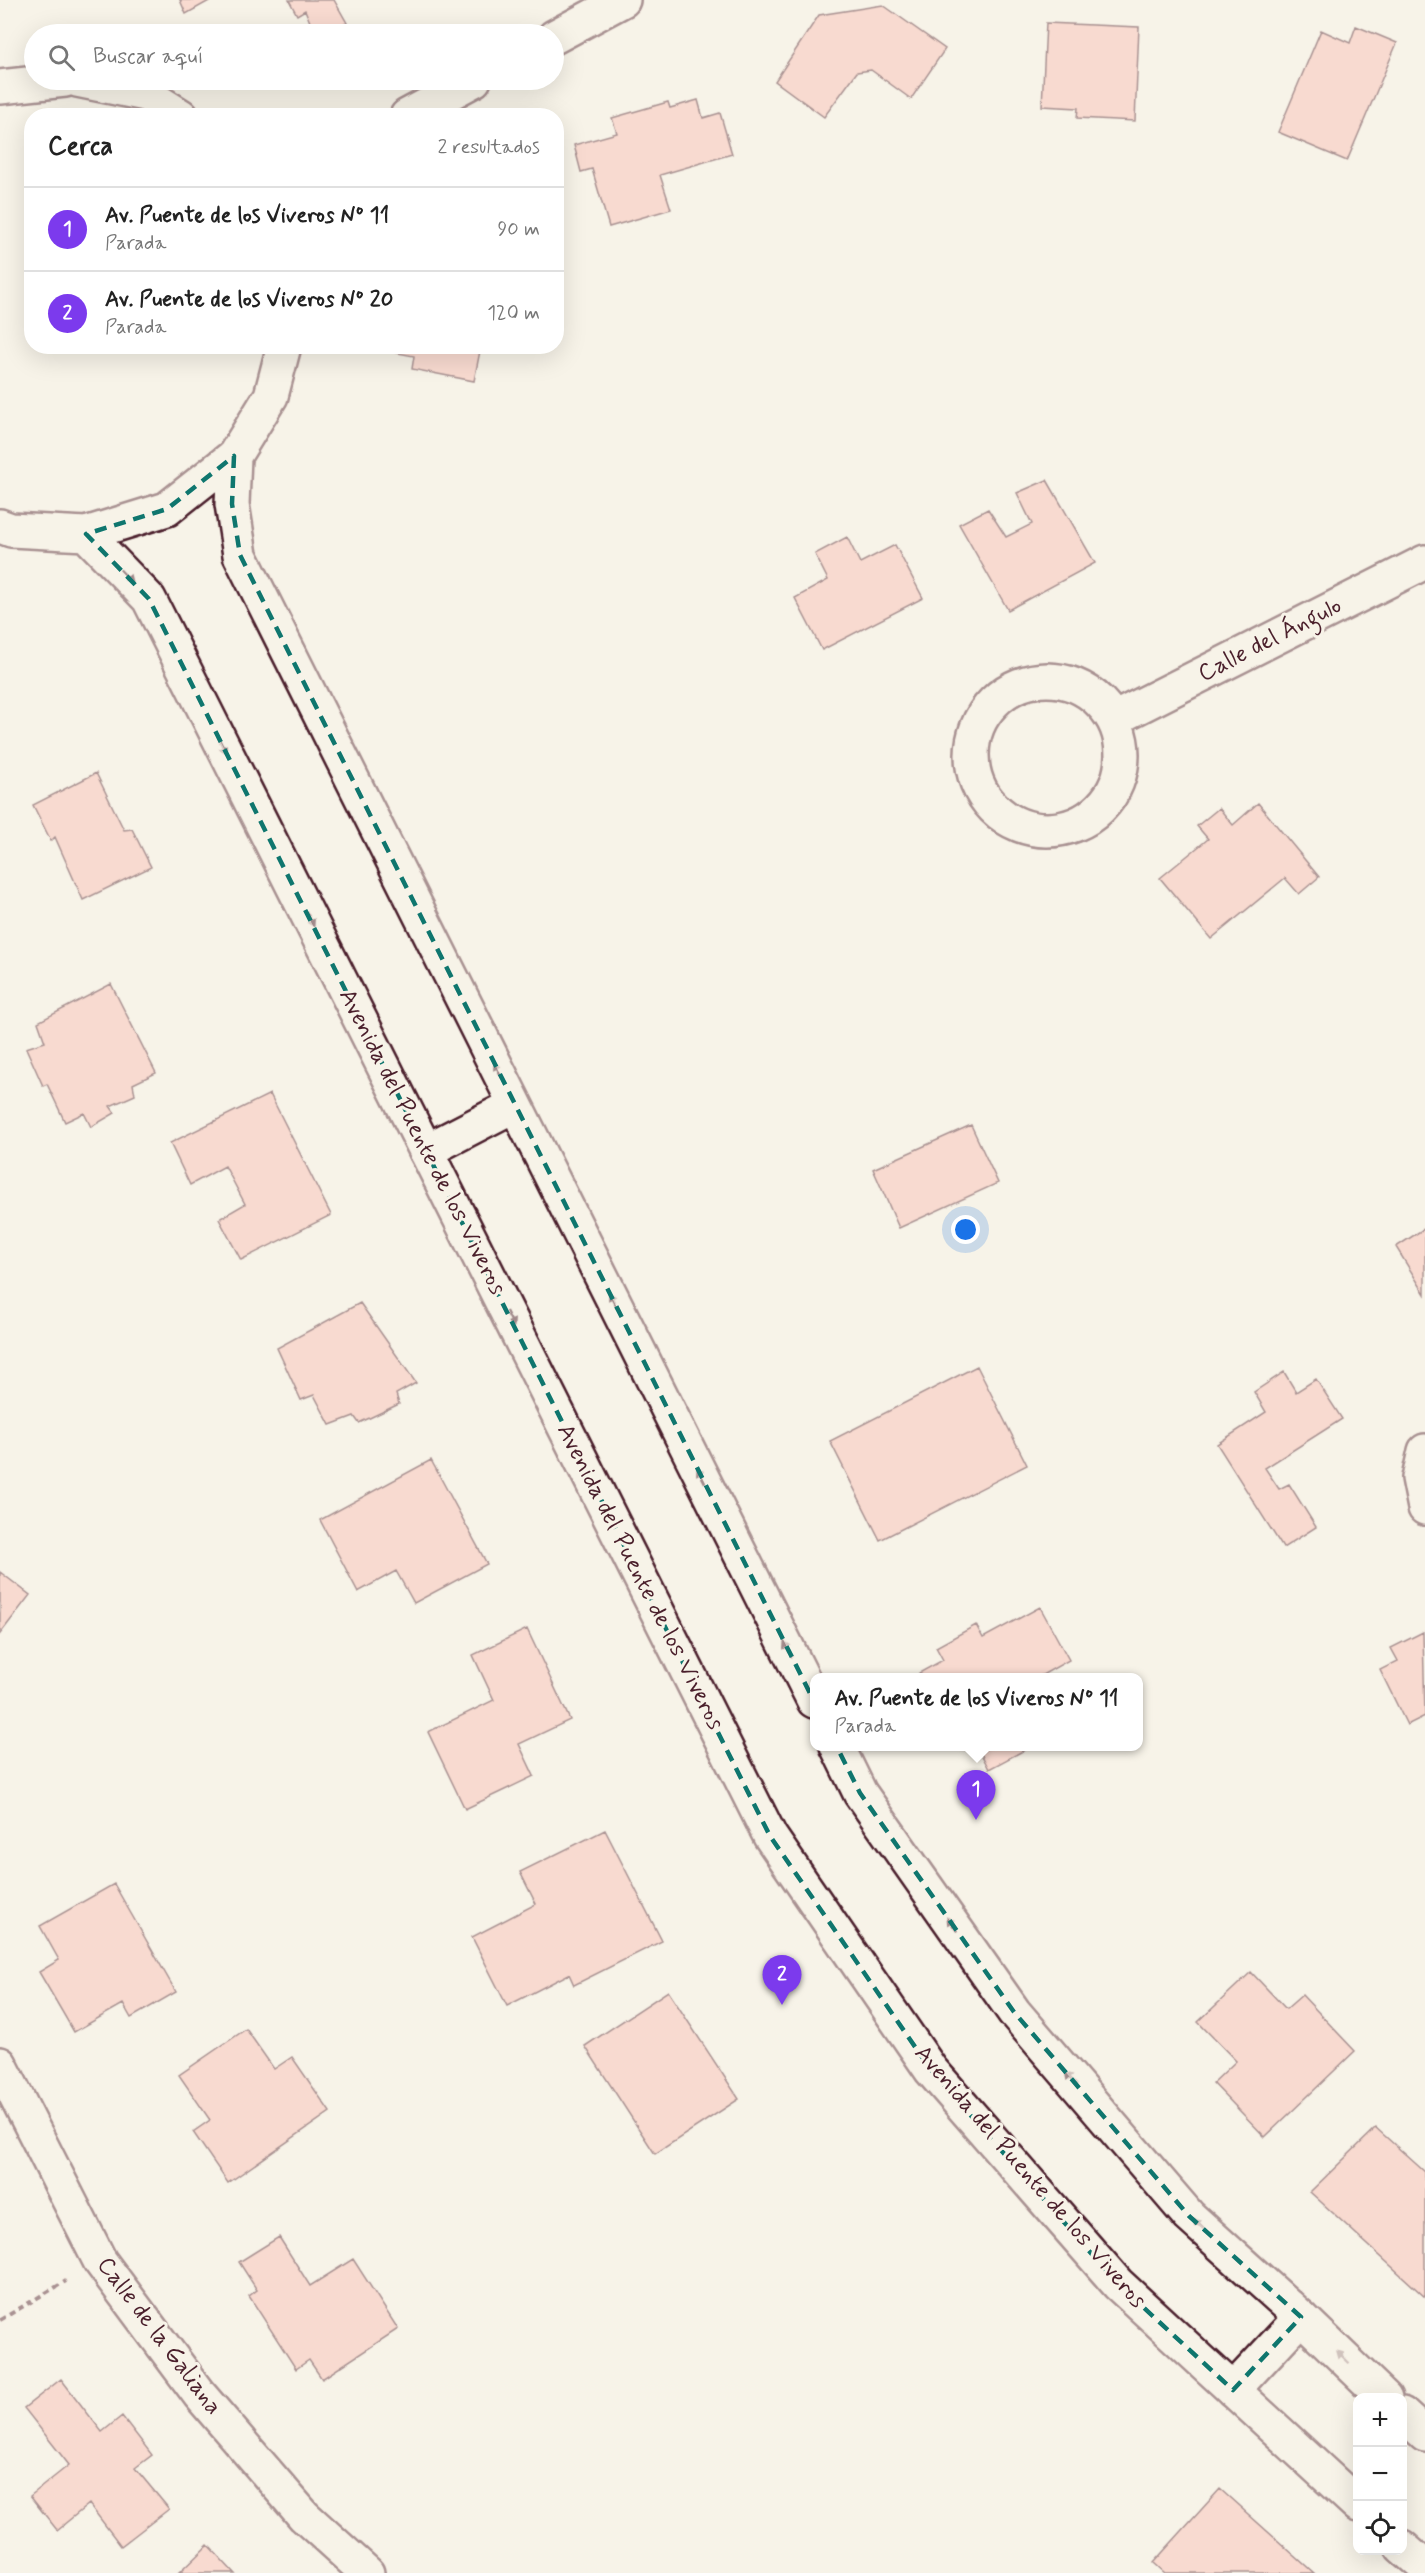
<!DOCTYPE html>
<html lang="es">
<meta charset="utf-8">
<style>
body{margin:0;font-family:Mynerve,sans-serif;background:#f6f6f6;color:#222}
.controls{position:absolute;right:18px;bottom:18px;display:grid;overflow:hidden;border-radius:12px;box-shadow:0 6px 24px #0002}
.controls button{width:54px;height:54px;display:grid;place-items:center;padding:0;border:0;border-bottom:2px solid #e0e0e0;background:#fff;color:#222;font:30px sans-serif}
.you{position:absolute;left:966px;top:1230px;width:21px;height:21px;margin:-15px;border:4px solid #fff;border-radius:50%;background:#1a73e8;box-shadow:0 0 0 9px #1a73e833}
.badge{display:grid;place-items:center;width:39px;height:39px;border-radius:50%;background:#7c3aed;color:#fff;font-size:20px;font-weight:700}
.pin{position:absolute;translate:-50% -50px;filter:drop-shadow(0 2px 3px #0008)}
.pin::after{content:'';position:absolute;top:32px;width:21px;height:18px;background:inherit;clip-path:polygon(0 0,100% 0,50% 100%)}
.popup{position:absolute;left:810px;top:1673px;width:333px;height:78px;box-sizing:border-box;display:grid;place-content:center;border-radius:12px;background:#fff;filter:drop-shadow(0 2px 4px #0005);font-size:20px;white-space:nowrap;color:#767676}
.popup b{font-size:22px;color:#222}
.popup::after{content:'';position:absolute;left:50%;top:100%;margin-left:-12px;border:12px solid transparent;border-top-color:#fff}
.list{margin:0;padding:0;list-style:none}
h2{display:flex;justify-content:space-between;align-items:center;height:78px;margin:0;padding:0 24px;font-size:26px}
h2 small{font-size:20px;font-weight:400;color:#767676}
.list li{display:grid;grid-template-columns:39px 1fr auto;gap:18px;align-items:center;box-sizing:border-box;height:84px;padding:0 24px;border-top:2px solid #e0e0e0}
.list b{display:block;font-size:22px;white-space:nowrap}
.list p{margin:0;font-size:20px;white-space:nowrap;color:#767676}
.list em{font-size:20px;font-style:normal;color:#767676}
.icon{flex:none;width:33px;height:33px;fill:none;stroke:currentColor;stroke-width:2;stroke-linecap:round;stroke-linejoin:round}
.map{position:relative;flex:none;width:1425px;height:2573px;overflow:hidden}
.search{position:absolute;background:#fff;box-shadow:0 6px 24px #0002;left:24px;top:24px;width:540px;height:66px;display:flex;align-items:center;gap:15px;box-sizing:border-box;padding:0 21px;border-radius:33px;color:#767676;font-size:22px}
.panel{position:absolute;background:#fff;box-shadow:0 6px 24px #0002;left:24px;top:108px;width:540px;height:246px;border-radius:24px}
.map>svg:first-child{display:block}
.building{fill:#f8bdb3;stroke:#4a1f2b;stroke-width:1.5}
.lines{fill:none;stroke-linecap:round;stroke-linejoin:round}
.minor-casing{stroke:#4a1f2b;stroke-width:38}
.tertiary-casing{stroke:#4a1f2b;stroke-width:38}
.path{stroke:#4a1f2b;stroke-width:4;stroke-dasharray:6 4.5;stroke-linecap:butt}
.minor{stroke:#f7f3e8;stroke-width:33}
.tertiary{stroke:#f7f3e8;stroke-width:33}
.oneway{fill:#a0898a}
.marked{fill:none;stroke:#0f766e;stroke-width:4.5;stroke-dasharray:12 8;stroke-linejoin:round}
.labels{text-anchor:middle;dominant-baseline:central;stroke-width:6;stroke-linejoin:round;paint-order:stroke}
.street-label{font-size:24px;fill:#4a1f2b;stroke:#f7f3e8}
</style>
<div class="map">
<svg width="1425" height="2573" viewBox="0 0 1425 2573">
<rect width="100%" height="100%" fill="#f7f3e8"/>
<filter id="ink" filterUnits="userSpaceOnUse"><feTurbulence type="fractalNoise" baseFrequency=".0167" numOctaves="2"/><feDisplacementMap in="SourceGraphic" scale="12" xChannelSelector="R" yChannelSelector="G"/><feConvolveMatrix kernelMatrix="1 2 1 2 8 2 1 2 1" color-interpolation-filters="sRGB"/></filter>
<g filter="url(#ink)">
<path class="building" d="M180 0H211L186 14Z
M289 0H334L347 23 326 34H315L305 10 297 15Z
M883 5 945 49 911 99 871 70 857 72 824 117 775 81 819 15Z
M1046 23 1139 27 1135 121 1077 118 1078 108 1042 106Z
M1356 26 1397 43 1347 161 1278 132 1321 30 1350 43Z
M698 100 703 118 720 113 732 154 660 175 671 209 609 227 592 169 581 172 574 145 617 133 612 118 668 102 670 108Z
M388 346H481L474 381 412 369 414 356 387 351Z
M1047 480 1095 563 1008 610 959 524 988 509 1006 537 1032 524 1017 493Z
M847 537 860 563 895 545 923 598 822 650 795 598 828 580 815 554Z
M96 773 124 830 132 829 151 867 83 900 55 837 51 841 33 805Z
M1258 803 1319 877 1299 894 1285 878 1211 939 1160 878 1208 839 1197 826 1219 808 1233 825Z
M111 984 156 1073 133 1084 135 1095 110 1106 115 1113 91 1127 84 1113 65 1122 47 1084 43 1086 26 1048 45 1042 38 1022Z
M270 1094 331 1215 241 1260 219 1219 245 1204 225 1166 190 1185 170 1143Z
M971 1125 998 1183 899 1228 873 1169Z
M1425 1228V1294L1396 1247Z
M360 1303 416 1383 396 1394 399 1404 359 1423 354 1416 330 1425 314 1395 301 1400 277 1348Z
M977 1366 1027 1465 880 1540 830 1441Z
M1284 1372 1296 1392 1316 1379 1342 1419 1265 1468 1279 1489 1289 1484 1316 1527 1283 1548 1217 1444 1266 1412 1254 1392Z
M431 1460 487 1564 414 1603 396 1571 358 1592 320 1520Z
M0 1572 30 1595 0 1634Z
M1040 1607 1069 1660 1037 1678H921L919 1673 943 1660 936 1647 976 1625 983 1638Z
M527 1629 570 1720 519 1744 534 1776 465 1809 428 1732 494 1700 473 1655Z
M1423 1632 1425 1716 1407 1725 1380 1670 1398 1661 1391 1648Z
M977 1746H1032L989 1769Z
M605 1830 662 1941 574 1985 569 1974 507 2006 472 1937 536 1904 520 1872Z
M114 1884 176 1992 131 2018 123 2004 74 2032 39 1972 59 1960 40 1926Z
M1251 1972 1286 2009 1302 1995 1355 2051 1265 2137 1213 2083 1236 2061 1198 2022Z
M668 1991 739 2099 655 2154 585 2046Z
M246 2029 274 2069 292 2057 330 2112 228 2183 193 2132 210 2120 179 2075Z
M1376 2128 1425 2172V2297L1310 2192Z
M279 2237 310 2286 353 2259 398 2329 322 2379 309 2360 296 2369 249 2296 257 2290 239 2262Z
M61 2379 102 2432 122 2416 152 2455 135 2468 169 2509 121 2546 89 2504 57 2530 30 2496 69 2465 24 2408Z
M1220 2489 1314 2573H1164L1153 2563Z
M208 2545 234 2573H179Z"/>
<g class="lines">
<g class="minor-casing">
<path id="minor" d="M554 37 623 0
M407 116 474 80
M972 755a75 75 0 1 1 150 0a75 75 0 1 1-150 0Z
M1114 719 1425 562
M426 1151 515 1105
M1425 1451 1419 1478 1425 1508
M0 2064 100 2261 199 2394 304 2516 367 2573
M1233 2390 1301 2317"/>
</g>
<g class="tertiary-casing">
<path id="tertiary" d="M77 80 146 94 181 116
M0 87 65 80
M234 456 232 504 240 555 814 1701
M0 526 11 530 86 534 167 509 234 456 271 396 284 346
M86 534 149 599 770 1836 931 2070 1118 2284 1358 2505
M837 1746 860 1793 1014 2012 1189 2216 1301 2317 1385 2398
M1402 2414 1425 2435
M1402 2547 1425 2567"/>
</g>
<path class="path" d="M0 2320 66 2281"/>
<use href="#minor" class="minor"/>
<use href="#tertiary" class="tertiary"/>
</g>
<defs><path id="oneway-solid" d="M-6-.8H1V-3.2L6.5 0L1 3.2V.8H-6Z" transform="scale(1.5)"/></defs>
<g class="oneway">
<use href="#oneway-solid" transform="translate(126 576) rotate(46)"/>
<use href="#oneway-solid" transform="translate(222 745) rotate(63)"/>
<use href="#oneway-solid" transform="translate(310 919) rotate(63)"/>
<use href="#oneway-solid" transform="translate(498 1070) rotate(-117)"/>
<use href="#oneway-solid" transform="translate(613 1300) rotate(-117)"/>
<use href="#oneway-solid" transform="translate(510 1319) rotate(63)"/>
<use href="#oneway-solid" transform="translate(701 1475) rotate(-117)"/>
<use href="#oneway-solid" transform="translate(788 1649) rotate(-117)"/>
<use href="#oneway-solid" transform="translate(952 1924) rotate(-125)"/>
<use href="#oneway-solid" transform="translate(1071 2079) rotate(-131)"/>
<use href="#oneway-solid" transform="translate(1200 2225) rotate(-138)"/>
<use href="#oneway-solid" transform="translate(1343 2357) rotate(-136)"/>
</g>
</g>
<path d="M0 0H1425V2573H0ZM234 456 232 504 240 555 860 1793 1014 2012 1189 2216 1301 2317 1233 2390 1118 2284 931 2070 770 1836 149 599 86 534 167 509Z" fill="#f7f3e8" fill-opacity=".55" fill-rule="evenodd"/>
<path class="marked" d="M234 456 232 504 240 555 860 1793 1014 2012 1189 2216 1301 2317 1233 2390 1118 2284 931 2070 770 1836 149 599 86 534 167 509Z"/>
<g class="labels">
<g class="street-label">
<text transform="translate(1270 640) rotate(-27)">Calle del Ángulo</text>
<text transform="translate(422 1142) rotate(63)">Avenida del Puente de los Viveros</text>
<text transform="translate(640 1577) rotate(63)">Avenida del Puente de los Viveros</text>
<text transform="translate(1030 2177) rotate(49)">Avenida del Puente de los Viveros</text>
<text transform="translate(159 2336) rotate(53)">Calle de la Galiana</text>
</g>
</g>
</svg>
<div class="controls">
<button>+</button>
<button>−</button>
<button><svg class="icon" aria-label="locate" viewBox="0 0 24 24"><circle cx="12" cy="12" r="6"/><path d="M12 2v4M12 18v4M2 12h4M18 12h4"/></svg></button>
</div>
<div class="you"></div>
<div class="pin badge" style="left:976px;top:1820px">1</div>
<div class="popup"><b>Av. Puente de los Viveros Nº 11</b>Parada</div>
<div class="pin badge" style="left:782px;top:2005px">2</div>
<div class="search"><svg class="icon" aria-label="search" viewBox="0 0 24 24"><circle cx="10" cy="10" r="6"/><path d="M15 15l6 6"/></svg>Buscar aquí</div>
<section class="panel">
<h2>Cerca<small>2 resultados</small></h2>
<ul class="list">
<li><span class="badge">1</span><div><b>Av. Puente de los Viveros Nº 11</b><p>Parada</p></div><em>90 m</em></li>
<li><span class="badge">2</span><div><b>Av. Puente de los Viveros Nº 20</b><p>Parada</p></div><em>120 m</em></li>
</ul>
</section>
</div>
